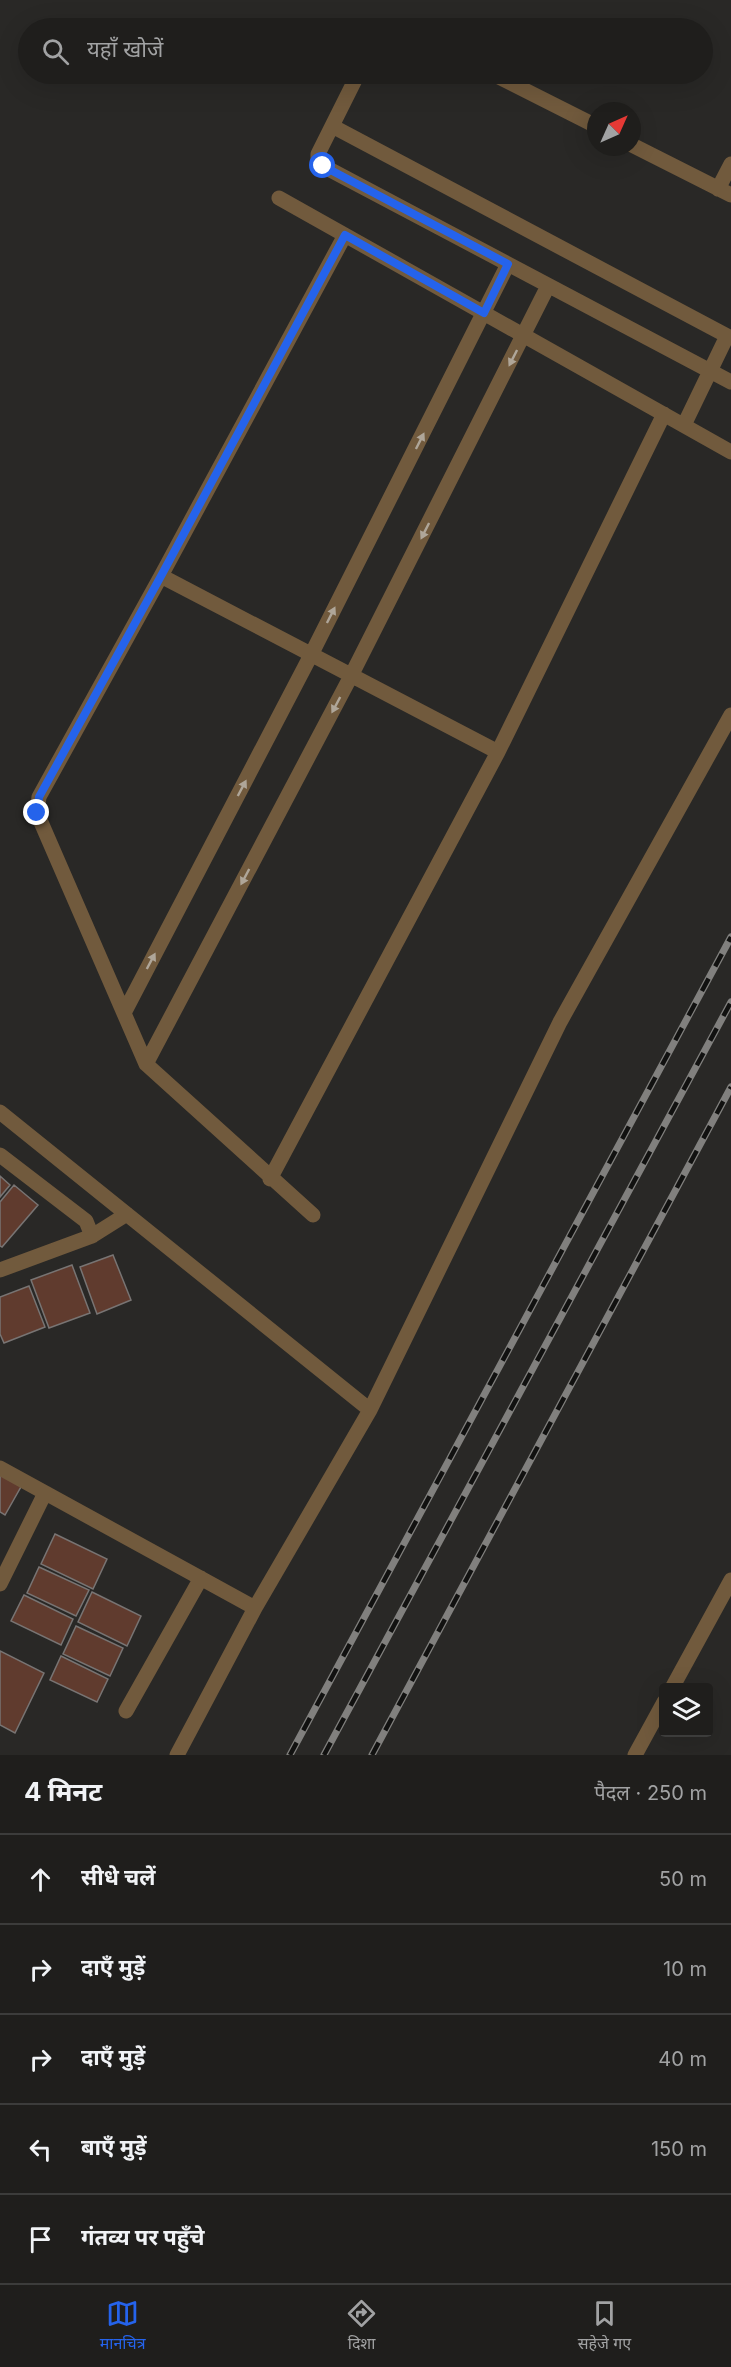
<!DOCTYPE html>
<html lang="hi">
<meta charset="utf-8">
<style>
body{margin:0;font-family:Inter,"Noto Sans Devanagari",sans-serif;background:#272725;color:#f1f3f6}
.controls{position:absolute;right:18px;bottom:18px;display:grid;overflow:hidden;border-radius:6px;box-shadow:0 6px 24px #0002}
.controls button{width:54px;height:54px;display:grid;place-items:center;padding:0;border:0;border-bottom:2px solid #3c3c3b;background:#1f1e1c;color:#f1f3f6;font:30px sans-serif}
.compass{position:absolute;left:587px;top:102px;width:54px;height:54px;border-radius:50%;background:#1f1e1c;box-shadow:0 6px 24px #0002;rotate:45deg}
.stop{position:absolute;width:18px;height:18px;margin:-14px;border:4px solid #2563eb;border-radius:50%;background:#fff}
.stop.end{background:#2563eb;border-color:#fff;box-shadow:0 2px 6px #0008}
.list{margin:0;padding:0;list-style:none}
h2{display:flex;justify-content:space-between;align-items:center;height:78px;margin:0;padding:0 24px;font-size:26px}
h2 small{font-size:20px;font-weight:400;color:#a1a2a3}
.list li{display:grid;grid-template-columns:39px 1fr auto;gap:18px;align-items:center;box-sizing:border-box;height:90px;padding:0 24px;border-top:2px solid #3c3c3b}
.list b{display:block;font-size:22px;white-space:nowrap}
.list em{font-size:20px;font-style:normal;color:#a1a2a3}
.icon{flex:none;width:33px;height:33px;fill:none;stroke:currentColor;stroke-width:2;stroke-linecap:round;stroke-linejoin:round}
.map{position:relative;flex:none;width:731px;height:1755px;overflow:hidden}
.search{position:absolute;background:#1f1e1c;box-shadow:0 6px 24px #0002;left:18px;right:18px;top:18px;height:66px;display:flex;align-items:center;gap:15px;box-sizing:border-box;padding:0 21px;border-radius:33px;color:#a1a2a3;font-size:22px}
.sheet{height:528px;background:#1f1e1c}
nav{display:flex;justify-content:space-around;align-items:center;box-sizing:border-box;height:84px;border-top:2px solid #3c3c3b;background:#1f1e1c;font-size:16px;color:#a1a2a3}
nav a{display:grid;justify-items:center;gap:3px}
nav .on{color:#2563eb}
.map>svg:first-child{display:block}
.building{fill:#603b2e;stroke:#787473;stroke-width:1.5}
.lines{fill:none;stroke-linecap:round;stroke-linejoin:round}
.minor{stroke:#715a3d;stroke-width:15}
.rail-casing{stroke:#81807e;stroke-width:7}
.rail{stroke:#111110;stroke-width:4.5;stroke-dasharray:14;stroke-linecap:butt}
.oneway{fill:#afa699}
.route{stroke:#2563eb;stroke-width:8}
</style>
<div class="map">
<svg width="731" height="1755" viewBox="0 0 731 1755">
<rect width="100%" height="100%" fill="#292826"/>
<path class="building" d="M0 1176 10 1185 0 1197Z
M14 1185 38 1205 2 1247 0 1246V1202Z
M113 1255 131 1300 97 1314 80 1267Z
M72 1265 90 1313 49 1328 31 1280Z
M29 1286 45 1327 4 1343 0 1334V1297Z
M0 1473 22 1485 5 1515 0 1512Z
M55 1534 107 1559 93 1589 41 1564Z
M39 1567 89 1590 76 1616 27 1593Z
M92 1592 141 1616 127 1646 78 1622Z
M24 1595 73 1619 61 1645 11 1621Z
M76 1626 123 1648 110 1676 63 1654Z
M0 1651 44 1673 15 1733 0 1725Z
M61 1656 108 1679 97 1702 50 1680Z"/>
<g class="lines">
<path class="minor" d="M394 28H400
M358 74 318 154V160L323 166 731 382
M493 74 596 126
M332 126 731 338
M632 145 731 195
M718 189 731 164
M279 198 731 452
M684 425 727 336
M161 576 498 752
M124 1013 311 655 508 264
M146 1064 351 676 548 286
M0 1112 370 1410
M0 1155 86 1221 92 1236 127 1214
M270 1179 498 752 664 414
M313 1215 146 1064 37 813 39 797 161 576 345 235
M0 1270 92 1236
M0 1468 255 1608
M0 1584 45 1493
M672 1688 731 1580
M126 1711 201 1578
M177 1755 255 1608 370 1410 560 1022 731 715
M635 1755 664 1702"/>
<g class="rail-casing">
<path id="rail" d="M290 1755 731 937
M324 1755 731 1002
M372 1755 731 1087"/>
</g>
<use href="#rail" class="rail"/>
</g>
<defs><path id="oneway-solid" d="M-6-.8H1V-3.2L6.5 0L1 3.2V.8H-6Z" transform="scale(1.5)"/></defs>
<g class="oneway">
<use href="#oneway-solid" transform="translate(513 358) rotate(117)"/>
<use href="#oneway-solid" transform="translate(420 441) rotate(-63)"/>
<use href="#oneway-solid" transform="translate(425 531) rotate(117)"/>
<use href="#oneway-solid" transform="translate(331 615) rotate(-63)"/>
<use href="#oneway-solid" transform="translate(336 705) rotate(118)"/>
<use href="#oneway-solid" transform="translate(242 788) rotate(-62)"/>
<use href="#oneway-solid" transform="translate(245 877) rotate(118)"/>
<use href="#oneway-solid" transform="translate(151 961) rotate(-62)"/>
</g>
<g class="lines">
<path class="route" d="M37 813 39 797 161 576 345 235 484 313 508 264 323 166"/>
</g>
</svg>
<div class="controls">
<button><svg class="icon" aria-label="layers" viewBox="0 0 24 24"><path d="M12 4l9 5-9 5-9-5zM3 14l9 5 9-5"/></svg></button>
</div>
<svg class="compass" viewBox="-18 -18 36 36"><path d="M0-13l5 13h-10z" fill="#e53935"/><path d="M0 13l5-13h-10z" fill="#a1a2a3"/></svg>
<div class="stop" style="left:323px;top:166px"></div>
<div class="stop end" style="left:37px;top:813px"></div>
<div class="search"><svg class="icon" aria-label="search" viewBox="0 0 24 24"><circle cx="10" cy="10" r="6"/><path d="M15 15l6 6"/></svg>यहाँ खोजें</div>
</div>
<section class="sheet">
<h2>4 मिनट<small>पैदल · 250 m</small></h2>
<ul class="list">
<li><svg class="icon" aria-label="ahead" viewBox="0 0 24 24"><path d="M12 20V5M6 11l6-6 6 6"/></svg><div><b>सीधे चलें</b></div><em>50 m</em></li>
<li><svg class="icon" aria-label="right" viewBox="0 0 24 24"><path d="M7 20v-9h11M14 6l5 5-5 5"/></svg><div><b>दाएँ मुड़ें</b></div><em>10 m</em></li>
<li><svg class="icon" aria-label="right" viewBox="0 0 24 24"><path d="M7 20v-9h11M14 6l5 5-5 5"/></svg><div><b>दाएँ मुड़ें</b></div><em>40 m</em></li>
<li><svg class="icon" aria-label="left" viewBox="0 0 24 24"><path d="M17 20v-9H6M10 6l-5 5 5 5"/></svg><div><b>बाएँ मुड़ें</b></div><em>150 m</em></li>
<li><svg class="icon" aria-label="arrive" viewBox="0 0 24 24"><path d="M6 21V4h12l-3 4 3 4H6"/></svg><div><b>गंतव्य पर पहुँचे</b></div></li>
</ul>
</section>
<nav>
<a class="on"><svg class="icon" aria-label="map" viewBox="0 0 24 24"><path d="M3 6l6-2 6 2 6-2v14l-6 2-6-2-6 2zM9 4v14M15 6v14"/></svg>मानचित्र</a>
<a><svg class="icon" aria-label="directions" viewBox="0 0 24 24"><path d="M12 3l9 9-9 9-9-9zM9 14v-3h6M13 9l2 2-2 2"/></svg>दिशा</a>
<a><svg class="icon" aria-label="saved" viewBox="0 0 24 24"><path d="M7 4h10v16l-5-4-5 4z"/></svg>सहेजे गए</a>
</nav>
